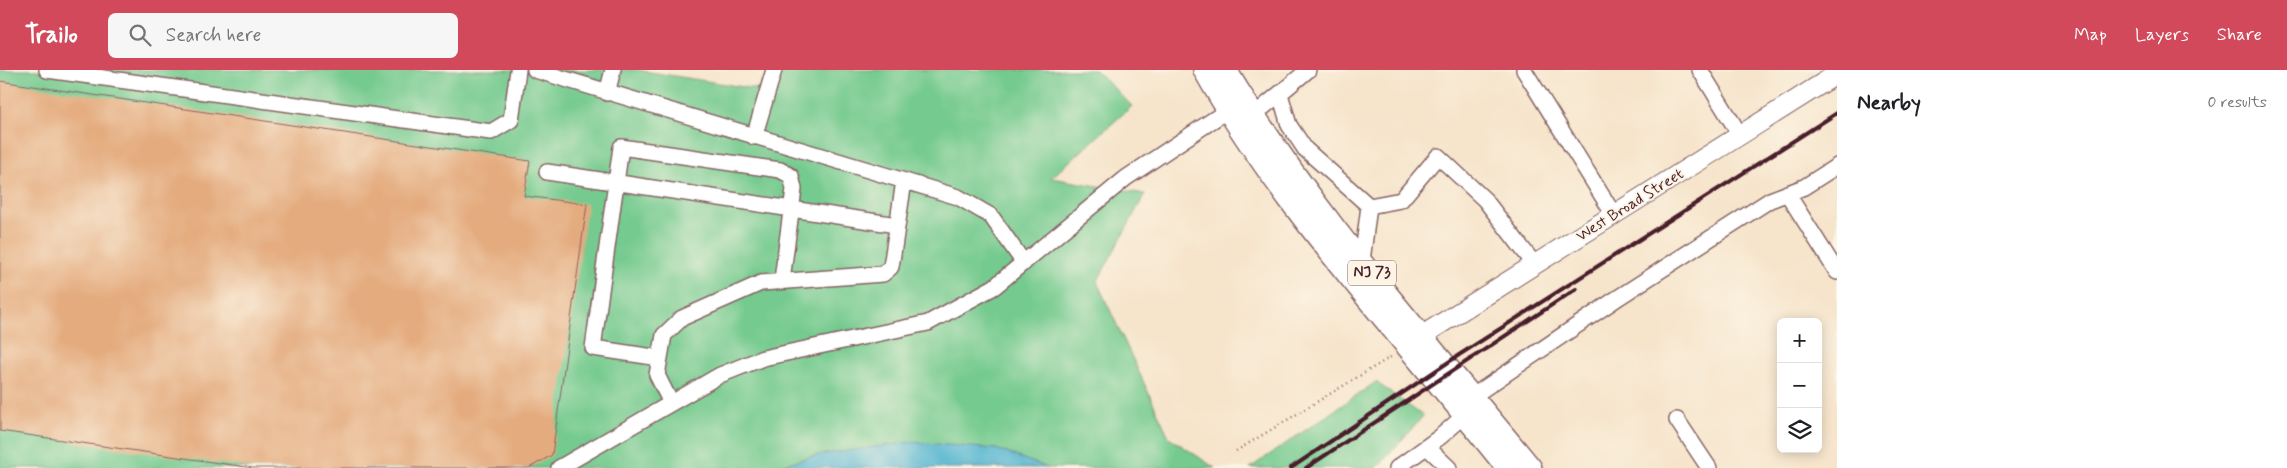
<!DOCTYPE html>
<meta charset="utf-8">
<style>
body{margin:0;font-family:Mynerve,sans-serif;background:#f6f6f6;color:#202124}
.controls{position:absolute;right:15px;bottom:15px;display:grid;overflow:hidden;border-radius:8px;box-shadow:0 2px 12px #0003}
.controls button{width:45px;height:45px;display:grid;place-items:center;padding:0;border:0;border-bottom:1px solid #e0e0e0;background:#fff;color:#202124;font:25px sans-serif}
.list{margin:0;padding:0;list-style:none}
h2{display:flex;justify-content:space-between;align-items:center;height:65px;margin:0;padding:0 20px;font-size:21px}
h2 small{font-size:16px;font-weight:400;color:#757577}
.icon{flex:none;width:28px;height:28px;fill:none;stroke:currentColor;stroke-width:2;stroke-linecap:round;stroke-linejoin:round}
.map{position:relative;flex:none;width:1837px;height:398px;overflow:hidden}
header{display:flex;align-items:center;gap:30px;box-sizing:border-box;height:70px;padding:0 25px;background:#d1495b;color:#fff}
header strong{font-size:24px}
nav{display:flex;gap:28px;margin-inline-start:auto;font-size:18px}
.search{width:350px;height:45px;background:#f6f6f6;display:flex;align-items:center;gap:12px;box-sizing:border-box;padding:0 18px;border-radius:8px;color:#757577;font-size:19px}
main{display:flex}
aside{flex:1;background:#fff}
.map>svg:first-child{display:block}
.green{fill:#74ca8f;stroke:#5f745d}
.water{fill:#52b5d1;stroke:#4e6a7e}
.building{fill:#e4ab7e}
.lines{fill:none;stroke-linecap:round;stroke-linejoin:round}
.minor-casing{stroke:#866463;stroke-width:18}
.major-casing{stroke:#866463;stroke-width:21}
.highway-casing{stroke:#866463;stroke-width:24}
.path{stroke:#866463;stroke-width:2.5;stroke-dasharray:1 4;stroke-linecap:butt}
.minor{stroke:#fff;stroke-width:15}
.major{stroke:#fff;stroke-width:19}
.highway{stroke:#fff;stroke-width:21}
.rail{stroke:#4a1f2b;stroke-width:4}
.labels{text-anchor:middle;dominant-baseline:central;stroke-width:4;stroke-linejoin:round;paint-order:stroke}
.shield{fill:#fcf5e5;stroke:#7f5f63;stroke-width:1}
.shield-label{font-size:15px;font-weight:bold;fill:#4a1f2b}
.street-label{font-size:16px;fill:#4a1f2b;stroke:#fcf5e5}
</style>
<header>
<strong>Trailo</strong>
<div class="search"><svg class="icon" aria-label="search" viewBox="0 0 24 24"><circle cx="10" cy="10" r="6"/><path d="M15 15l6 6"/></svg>Search here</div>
<nav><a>Map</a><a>Layers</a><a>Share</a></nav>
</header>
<main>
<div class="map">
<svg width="1837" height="398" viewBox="0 0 1837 398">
<rect width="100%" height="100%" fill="#fcf5e5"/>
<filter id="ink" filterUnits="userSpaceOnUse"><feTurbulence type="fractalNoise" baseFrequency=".02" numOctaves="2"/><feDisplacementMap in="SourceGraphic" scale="10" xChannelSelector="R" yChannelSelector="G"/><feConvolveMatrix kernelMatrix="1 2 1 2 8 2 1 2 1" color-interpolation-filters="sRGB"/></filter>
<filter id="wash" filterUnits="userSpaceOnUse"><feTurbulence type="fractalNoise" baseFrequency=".0096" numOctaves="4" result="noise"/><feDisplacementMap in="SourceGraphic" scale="20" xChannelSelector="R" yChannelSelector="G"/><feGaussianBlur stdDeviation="1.12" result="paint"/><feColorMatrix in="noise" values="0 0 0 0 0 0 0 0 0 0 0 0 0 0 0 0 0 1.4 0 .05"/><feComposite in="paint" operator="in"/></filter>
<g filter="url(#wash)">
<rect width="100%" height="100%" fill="#f6e4cb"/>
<path class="green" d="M0 0H637L756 19 771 0H1096L1132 36 1051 108 1145 124 1097 212 1169 367 1215 398H1048L996 379 818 385 770 398H0Z
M1376 312 1423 346 1377 398H1250Z"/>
<path class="water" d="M911 372 996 379 1048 398H770L818 385Z"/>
<g id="blocks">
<path class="building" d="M0 11 530 91 524 126 587 134 552 385 529 398H253L0 361Z"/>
</g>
</g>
<g filter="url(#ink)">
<use href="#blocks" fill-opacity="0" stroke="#866463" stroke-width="1"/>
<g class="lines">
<g class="minor-casing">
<path id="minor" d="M47 0 491 62 511 50 518 0
M535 0 958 127 991 146 1024 193
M1524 0 1614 145
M1700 0 1740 65
M607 23 613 0
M1280 24 1289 55 1305 79 1369 136 1401 130 1438 86 1485 130 1535 195
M1254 45 1308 0
M754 67 774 0
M547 102 897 155
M1787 123 1837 202
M1362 191 1369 136
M660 288 593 278 621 77 780 100 791 106 794 119 782 210
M1473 326 1616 229 1770 130 1804 117 1837 96
M671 333 657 305 664 265 682 248 761 213 883 204 891 197 904 111
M1677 350 1709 398
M1427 377 1449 398
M559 398 720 305 763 288 928 253 994 217 1126 108 1228 40
M1397 398 1440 367 1465 345"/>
</g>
<g class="major-casing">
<path id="major" d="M1423 265 1837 4"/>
</g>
<g class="highway-casing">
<path id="highway" d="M1204 0C1284 143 1405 269 1507 398
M1226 0C1312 144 1426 269 1531 398"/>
</g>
<path class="path" d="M1236 381 1394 285"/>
<use href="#minor" class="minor"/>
<use href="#major" class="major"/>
<use href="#highway" class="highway"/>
<path class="rail" d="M1291 398 1459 285 1837 43
M1306 398 1576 219"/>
</g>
</g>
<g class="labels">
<rect class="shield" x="1348" y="190.5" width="48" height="25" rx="4"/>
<g class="shield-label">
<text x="1372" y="203">NJ 73</text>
</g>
<g class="street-label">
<text transform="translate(1630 135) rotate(-32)">West Broad Street</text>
</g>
</g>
</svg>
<div class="controls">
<button>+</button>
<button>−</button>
<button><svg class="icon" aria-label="layers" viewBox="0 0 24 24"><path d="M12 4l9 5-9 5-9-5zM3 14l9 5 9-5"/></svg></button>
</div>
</div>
<aside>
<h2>Nearby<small>0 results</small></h2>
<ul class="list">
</ul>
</aside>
</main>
